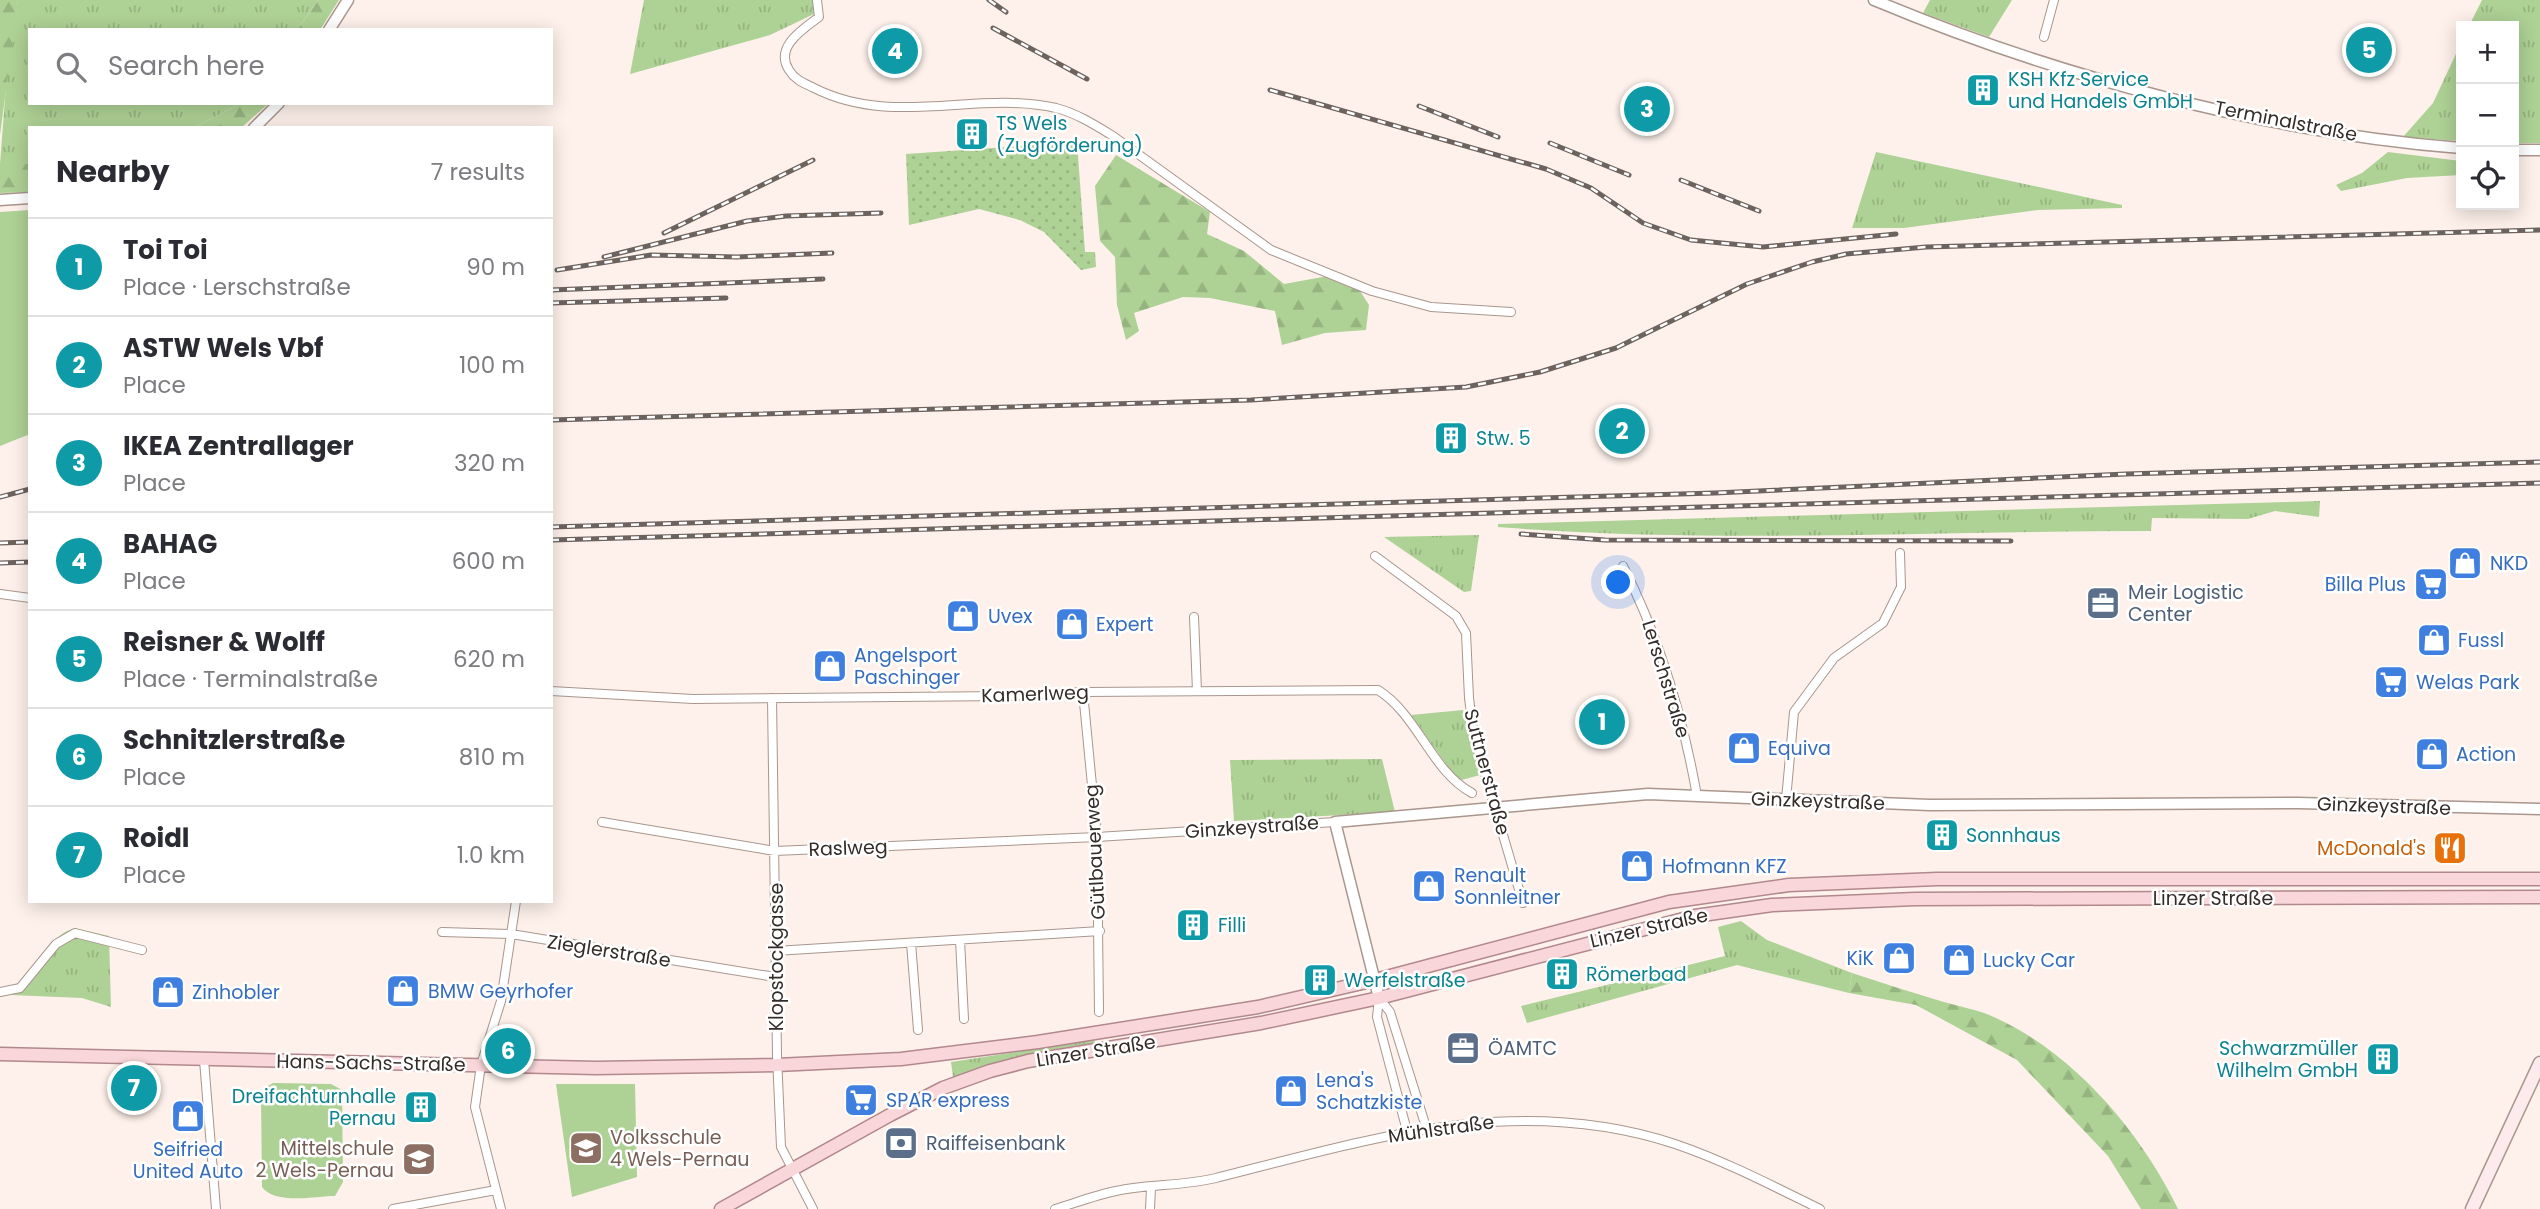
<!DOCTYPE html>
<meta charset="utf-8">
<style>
body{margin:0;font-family:Poppins,sans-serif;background:#f7f7f7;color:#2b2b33}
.controls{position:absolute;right:21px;top:21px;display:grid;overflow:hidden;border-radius:0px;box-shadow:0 4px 18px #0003}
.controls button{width:63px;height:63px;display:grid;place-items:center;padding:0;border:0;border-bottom:2px solid #e1e1e2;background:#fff;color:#2b2b33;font:35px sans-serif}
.you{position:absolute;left:1619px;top:583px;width:24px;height:24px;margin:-18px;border:5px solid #fff;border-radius:50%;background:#1a73e8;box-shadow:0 0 0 10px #1a73e833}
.badge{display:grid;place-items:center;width:46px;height:46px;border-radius:50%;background:#1a73e8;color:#fff;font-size:23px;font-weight:700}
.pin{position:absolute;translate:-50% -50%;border:4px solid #fff;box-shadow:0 2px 7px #0006}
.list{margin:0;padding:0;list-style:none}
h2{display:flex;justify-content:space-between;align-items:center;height:91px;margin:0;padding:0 28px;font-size:30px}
h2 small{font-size:23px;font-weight:400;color:#7c7c81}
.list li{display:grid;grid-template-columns:46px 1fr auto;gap:21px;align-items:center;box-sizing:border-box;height:98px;padding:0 28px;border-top:2px solid #e1e1e2}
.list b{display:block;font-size:26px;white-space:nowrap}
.list p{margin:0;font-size:23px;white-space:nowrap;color:#7c7c81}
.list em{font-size:23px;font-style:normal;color:#7c7c81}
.icon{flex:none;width:38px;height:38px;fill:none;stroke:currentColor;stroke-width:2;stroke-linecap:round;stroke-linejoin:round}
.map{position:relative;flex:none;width:2540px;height:1209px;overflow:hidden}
.search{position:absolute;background:#fff;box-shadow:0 4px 18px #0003;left:28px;top:28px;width:525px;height:77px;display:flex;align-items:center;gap:18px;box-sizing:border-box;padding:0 24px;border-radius:0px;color:#7c7c81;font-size:26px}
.panel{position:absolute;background:#fff;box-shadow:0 4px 18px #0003;left:28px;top:126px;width:525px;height:777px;border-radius:0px}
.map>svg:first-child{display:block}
.grass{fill:url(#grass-tufts)}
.forest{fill:url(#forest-firs)}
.park{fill:url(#park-dots)}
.pitch{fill:#aed195}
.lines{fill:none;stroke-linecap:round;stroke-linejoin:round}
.minor-casing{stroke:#a9968d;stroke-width:10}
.tertiary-casing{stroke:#a9968d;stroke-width:13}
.secondary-casing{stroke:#a9968d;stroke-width:15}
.primary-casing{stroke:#b1888c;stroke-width:15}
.minor{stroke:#fff;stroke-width:8}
.tertiary{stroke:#fff;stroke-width:10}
.secondary{stroke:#fceaed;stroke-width:12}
.primary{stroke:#f9d6da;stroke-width:12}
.rail-casing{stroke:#6c625e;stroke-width:5}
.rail{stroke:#fff;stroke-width:2.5;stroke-dasharray:8;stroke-linecap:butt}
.labels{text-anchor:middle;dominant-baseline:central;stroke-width:5;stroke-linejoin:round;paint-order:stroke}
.culture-label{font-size:19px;fill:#0d838f;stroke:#fff;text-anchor:start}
.street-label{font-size:19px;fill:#342c28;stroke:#fff}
.shop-label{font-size:19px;fill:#366cbe;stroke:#fff;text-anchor:start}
.service-label{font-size:19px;fill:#4e5e75;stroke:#fff;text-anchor:start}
.food-label{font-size:19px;fill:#c56008;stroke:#fff;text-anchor:end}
.education-label{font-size:19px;fill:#785e54;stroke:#fff;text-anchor:start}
</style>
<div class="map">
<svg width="2540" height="1209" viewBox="0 0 2540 1209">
<defs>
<pattern id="grass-tufts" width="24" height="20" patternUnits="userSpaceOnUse" patternTransform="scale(1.75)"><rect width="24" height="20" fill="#aed195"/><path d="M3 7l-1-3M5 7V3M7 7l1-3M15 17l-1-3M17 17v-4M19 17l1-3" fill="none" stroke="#96b480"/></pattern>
<pattern id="forest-firs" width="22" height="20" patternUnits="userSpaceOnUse" patternTransform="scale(1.75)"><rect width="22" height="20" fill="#aed195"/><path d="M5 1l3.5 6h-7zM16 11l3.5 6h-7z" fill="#96b480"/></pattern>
<pattern id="park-dots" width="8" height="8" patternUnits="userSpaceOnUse" patternTransform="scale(1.75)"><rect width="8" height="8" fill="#aed195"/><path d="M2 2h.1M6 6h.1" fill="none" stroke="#96b480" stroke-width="1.8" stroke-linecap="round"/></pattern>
</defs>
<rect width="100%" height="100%" fill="#fef1eb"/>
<path class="grass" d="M18 0H318L297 30H30V103H242L193 128H30V164H0L8 59Z
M644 0H813L814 14 770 35 630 74Z
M1930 0H2012L1989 37 1923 13Z
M2482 0H2540V143H2514V26H2469Z
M2461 43V141L2403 137 2433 103Z
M1876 152 2122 205V208L2038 210 1904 228H1852Z
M2388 152 2461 161V175L2407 178 2341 191 2336 185 2362 173Z
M2320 501 2319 517 2275 511 2248 519 2152 518 2151 531C1933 531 1716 544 1498 527V524Z
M1479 535 1471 591 1464 592 1384 537Z
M1463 710 1480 775 1458 781 1411 715Z
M1382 759 1395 812 1234 821 1230 760Z
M1741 921 1767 940 1852 973 1849 993 1737 965 1527 1023 1521 1006 1725 956 1718 927Z
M75 928 109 936 111 1007 82 998 11 995 7 988C40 979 43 936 75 928Z
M1094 1040 1095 1043 1036 1052 953 1077 951 1062Z"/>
<path class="forest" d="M0 0H18L0 135Z
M318 0H339L320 30H297Z
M242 103H269L241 128H193Z
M1116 155 1210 212 1207 234 1244 251 1284 284 1328 276 1360 291 1369 305 1366 330 1325 333 1282 345 1275 311 1210 298 1183 297 1134 313 1139 331 1126 340 1117 305 1115 257 1100 241 1095 186Z
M0 164H30V192L0 193Z
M1852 973C1883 983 1913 993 1944 1002 1961 1007 1980 1010 1996 1018 2075 1054 2141 1133 2178 1209H2141L2108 1156 2017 1060 1916 1005 1849 993Z"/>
<path class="park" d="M1077 142 1085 252H1095L1096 267 1081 270 1044 232 1020 220 979 209 909 225 906 154Z"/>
<path class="pitch" d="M30 210V434L0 446V212Z
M273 1083 331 1084 342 1090 343 1182 335 1196C315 1196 275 1205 262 1187L261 1095 266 1087Z
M556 1084H635L637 1177 572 1197Z"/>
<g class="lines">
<g class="minor-casing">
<path id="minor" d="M817 0 819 17C803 29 774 47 789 70 795 80 804 83 814 88 893 128 976 90 1056 108 1076 113 1095 125 1113 136L1271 250 1372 291 1431 307 1511 312
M2044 37 2054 0
M1375 556 1456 616 1466 633 1469 698 1474 736 1523 903
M1623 566C1659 637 1683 717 1697 796
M0 594 30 598
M1194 617 1197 691
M551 691 693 699 1006 696 1083 692 1378 690C1418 715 1431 771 1472 793
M1083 692 1097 837 1099 1012
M772 698 777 1056 781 1147 813 1209
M1786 800 1794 712 1834 658 1883 623 1901 587 1900 553
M602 822 775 851 1097 837 1335 822
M442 932 511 934 775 977
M960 940 964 1019
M911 943 918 1030
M775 951 1100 931
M0 992 20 988 56 944 75 933 142 950
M1379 998 1390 1012 1426 1127
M1379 998 1377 1017 1407 1131
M204 1060 216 1209
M393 1209 496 1190
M501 1209 475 1107 481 1065 501 1001 516 901
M1055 1209C1075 1203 1096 1195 1116 1191 1149 1184 1183 1186 1216 1178 1371 1139 1516 1092 1675 1144 1725 1161 1773 1186 1820 1209
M1150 1209 1151 1188"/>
</g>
<g class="tertiary-casing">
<path id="tertiary" d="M1874 0C2053 75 2267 133 2461 148
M329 30 348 0
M254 128 279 103
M2514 150H2540
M0 200 30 198
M1379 998 1335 822 1648 794 1930 805 2298 803 2540 809"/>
</g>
<g class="secondary-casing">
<path id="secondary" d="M2472 1209 2540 1063"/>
</g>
<g class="primary-casing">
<path id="primary" d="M0 1054 596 1068 777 1065 901 1059 1038 1042 1258 1007 1375 980 1669 902 1789 885 1937 879H2540
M721 1209 890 1115 943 1088 990 1071 1028 1061 1261 1023 1379 998 1695 916 1772 905 1915 899 2540 897"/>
</g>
<use href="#minor" class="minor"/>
<use href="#tertiary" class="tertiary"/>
<use href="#secondary" class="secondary"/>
<use href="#primary" class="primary"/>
<g class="rail-casing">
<path id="rail" d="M989 0 1006 12
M993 28 1087 79
M1270 90 1546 169 1591 188 1643 223 1691 240 1763 247 1896 234
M1419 106 1498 137
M1550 143 1629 175
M1681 180 1759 211
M664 233 813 160
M604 257 747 221 786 216 881 213
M557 270 651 255 737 257 832 253
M551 290 823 279
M551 303 726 298
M551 420 1251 400 1466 387 1540 372 1616 348 1747 284 1812 262 1846 254 1926 247 2540 230
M0 497 30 489
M551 527 1715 493 2126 474 2540 462
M1521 534 1605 540 2011 541
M551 540 2540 483
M0 543 30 542
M0 563 30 562"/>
</g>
<use href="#rail" class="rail"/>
</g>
<defs>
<g id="building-square" transform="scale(1.75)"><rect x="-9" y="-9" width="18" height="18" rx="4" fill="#0f9aa8" stroke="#fff"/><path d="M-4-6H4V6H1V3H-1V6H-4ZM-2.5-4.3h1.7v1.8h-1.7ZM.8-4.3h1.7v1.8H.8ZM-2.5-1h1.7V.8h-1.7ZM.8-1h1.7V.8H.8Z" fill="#fff"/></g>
<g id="shop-square" transform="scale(1.75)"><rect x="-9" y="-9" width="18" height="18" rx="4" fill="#3f7fe0" stroke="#fff"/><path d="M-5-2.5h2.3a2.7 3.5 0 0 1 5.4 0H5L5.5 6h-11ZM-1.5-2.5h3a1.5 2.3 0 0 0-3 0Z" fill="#fff"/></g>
<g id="supermarket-square" transform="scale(1.75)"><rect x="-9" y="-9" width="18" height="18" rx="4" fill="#3f7fe0" stroke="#fff"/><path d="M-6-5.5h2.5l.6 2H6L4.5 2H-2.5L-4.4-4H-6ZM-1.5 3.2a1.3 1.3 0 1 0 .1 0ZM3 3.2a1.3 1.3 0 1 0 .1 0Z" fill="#fff"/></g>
<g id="office-square" transform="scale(1.75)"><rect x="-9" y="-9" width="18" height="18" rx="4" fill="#5c6f8a" stroke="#fff"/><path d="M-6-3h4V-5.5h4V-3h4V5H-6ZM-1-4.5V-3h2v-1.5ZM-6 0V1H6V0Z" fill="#fff"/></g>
<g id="restaurant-square" transform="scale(1.75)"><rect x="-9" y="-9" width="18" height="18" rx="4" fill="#e8710a" stroke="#fff"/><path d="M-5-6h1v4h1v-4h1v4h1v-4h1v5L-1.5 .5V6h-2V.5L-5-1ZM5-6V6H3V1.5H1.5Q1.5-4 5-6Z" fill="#fff"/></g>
<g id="bank-square" transform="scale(1.75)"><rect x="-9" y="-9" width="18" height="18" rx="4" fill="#5c6f8a" stroke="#fff"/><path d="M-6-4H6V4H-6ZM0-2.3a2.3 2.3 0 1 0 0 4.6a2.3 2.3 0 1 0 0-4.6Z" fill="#fff"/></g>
<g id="school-square" transform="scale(1.75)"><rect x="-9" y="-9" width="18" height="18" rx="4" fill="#8d6e63" stroke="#fff"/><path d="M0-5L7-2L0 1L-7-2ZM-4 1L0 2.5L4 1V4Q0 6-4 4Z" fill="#fff"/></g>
</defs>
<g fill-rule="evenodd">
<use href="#building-square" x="1983" y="90"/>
<use href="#building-square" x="972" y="134"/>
<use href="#building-square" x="1451" y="438"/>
<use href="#shop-square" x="2465" y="563"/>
<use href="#supermarket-square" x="2431" y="584"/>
<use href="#office-square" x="2103" y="603"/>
<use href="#shop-square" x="963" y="616"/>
<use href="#shop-square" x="1072" y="624"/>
<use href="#shop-square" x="2434" y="640"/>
<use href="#shop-square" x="830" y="666"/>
<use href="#supermarket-square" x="2391" y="682"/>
<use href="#shop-square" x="1744" y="748"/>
<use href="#shop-square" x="2432" y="754"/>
<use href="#building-square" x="1942" y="835"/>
<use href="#restaurant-square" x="2450" y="848"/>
<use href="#shop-square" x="1637" y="866"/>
<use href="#shop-square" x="1429" y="886"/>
<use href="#building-square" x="1193" y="925"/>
<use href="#shop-square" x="1899" y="958"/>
<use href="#shop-square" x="1959" y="960"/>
<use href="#building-square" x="1562" y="974"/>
<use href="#building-square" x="1320" y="980"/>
<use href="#shop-square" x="403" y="991"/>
<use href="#shop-square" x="168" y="992"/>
<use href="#office-square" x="1463" y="1048"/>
<use href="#building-square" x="2383" y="1059"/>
<use href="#shop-square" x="1291" y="1091"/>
<use href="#supermarket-square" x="861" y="1100"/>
<use href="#building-square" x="421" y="1107"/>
<use href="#shop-square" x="188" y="1116"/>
<use href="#bank-square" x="901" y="1143"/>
<use href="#school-square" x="586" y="1148"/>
<use href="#school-square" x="419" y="1159"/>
</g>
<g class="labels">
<g class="culture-label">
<text x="2008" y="79">KSH Kfz Service<tspan x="2008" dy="22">und Handels GmbH</tspan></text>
<text x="996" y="123">TS Wels<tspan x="996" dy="22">(Zugförderung)</tspan></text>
<text x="1476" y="438">Stw. 5</text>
<text x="1966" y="835">Sonnhaus</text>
<text x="1218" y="925">Filli</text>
<text x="1586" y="974">Römerbad</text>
<text x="1344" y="980">Werfelstraße</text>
<text x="2358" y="1048" text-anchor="end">Schwarzmüller<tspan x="2358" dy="22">Wilhelm GmbH</tspan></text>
<text x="396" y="1096" text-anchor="end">Dreifachturnhalle<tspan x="396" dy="22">Pernau</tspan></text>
</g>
<g class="street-label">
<text transform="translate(2286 121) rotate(11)">Terminalstraße</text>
<text transform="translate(1666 679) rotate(73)">Lerschstraße</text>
<text transform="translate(1035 694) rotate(-2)">Kamerlweg</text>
<text transform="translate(1487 772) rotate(75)">Suttnerstraße</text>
<text transform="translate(1818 801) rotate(2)">Ginzkeystraße</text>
<text transform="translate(2384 806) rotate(2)">Ginzkeystraße</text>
<text transform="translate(1252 827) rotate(-4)">Ginzkeystraße</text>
<text transform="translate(848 848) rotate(-2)">Raslweg</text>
<text transform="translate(1095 852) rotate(-93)">Gütlbauerweg</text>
<text x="2213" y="898">Linzer Straße</text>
<text transform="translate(1649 928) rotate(-13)">Linzer Straße</text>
<text transform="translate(609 951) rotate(9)">Zieglerstraße</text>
<text transform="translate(776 957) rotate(-90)">Klopstockgasse</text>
<text transform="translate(1096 1051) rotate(-9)">Linzer Straße</text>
<text transform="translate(371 1063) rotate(1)">Hans-Sachs-Straße</text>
<text transform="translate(1441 1129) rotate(-8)">Mühlstraße</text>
</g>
<g class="shop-label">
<text x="2490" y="563">NKD</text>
<text x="2406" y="584" text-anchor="end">Billa Plus</text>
<text x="988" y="616">Uvex</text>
<text x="1096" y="624">Expert</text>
<text x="2458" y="640">Fussl</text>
<text x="854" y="655">Angelsport<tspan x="854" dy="22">Paschinger</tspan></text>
<text x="2416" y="682">Welas Park</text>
<text x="1768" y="748">Equiva</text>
<text x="2456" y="754">Action</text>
<text x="1662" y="866">Hofmann KFZ</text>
<text x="1454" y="875">Renault<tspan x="1454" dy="22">Sonnleitner</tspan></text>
<text x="1874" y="958" text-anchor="end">KiK</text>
<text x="1983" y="960">Lucky Car</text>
<text x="428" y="991">BMW Geyrhofer</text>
<text x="192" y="992">Zinhobler</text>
<text x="1316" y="1080">Lena's<tspan x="1316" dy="22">Schatzkiste</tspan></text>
<text x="886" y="1100">SPAR express</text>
<text x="188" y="1149" text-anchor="middle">Seifried<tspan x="188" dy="22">United Auto</tspan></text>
</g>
<g class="service-label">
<text x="2128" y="592">Meir Logistic<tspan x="2128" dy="22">Center</tspan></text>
<text x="1488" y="1048">ÖAMTC</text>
<text x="926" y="1143">Raiffeisenbank</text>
</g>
<g class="food-label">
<text x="2426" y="848">McDonald's</text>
</g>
<g class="education-label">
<text x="610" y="1137">Volksschule<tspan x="610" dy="22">4 Wels-Pernau</tspan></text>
<text x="394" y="1148" text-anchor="end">Mittelschule<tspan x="394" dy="22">2 Wels-Pernau</tspan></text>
</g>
</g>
</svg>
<div class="controls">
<button>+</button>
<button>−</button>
<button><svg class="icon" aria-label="locate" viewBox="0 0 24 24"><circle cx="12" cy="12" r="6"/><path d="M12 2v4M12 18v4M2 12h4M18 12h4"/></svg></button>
</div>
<div class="you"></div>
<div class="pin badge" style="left:1602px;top:722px;background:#0f9aa8">1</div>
<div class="pin badge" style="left:1622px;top:431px;background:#0f9aa8">2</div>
<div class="pin badge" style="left:1647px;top:109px;background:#0f9aa8">3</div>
<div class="pin badge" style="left:895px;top:51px;background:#0f9aa8">4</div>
<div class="pin badge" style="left:2369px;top:50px;background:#0f9aa8">5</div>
<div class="pin badge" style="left:508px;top:1051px;background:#0f9aa8">6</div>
<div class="pin badge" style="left:134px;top:1088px;background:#0f9aa8">7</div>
<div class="search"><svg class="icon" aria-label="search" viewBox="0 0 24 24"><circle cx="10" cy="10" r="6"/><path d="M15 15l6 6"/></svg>Search here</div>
<section class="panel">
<h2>Nearby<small>7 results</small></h2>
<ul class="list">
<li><span class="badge" style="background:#0f9aa8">1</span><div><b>Toi Toi</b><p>Place · Lerschstraße</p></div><em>90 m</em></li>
<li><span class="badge" style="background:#0f9aa8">2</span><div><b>ASTW Wels Vbf</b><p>Place</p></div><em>100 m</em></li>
<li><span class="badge" style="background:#0f9aa8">3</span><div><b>IKEA Zentrallager</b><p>Place</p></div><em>320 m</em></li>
<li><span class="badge" style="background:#0f9aa8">4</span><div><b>BAHAG</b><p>Place</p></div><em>600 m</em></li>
<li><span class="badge" style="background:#0f9aa8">5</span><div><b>Reisner &amp; Wolff</b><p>Place · Terminalstraße</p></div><em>620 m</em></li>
<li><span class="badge" style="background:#0f9aa8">6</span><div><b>Schnitzlerstraße</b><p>Place</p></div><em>810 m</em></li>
<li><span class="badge" style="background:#0f9aa8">7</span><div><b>Roidl</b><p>Place</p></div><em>1.0 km</em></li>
</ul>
</section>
</div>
